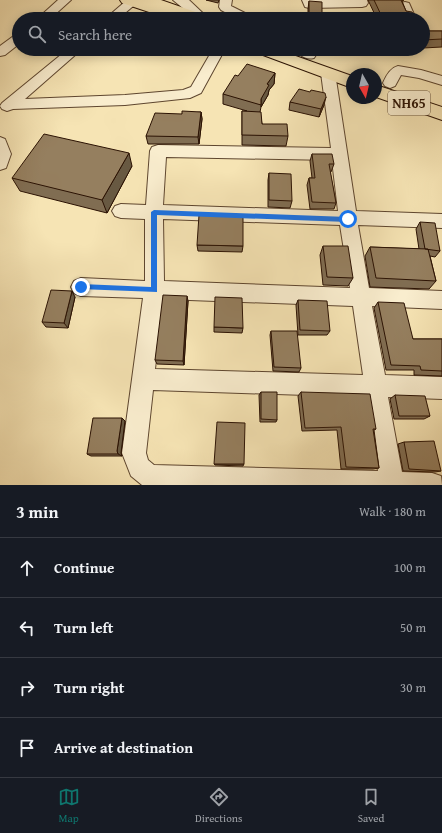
<!DOCTYPE html>
<meta charset="utf-8">
<style>
body{margin:0;font-family:"Gentium Book Plus",serif;background:#242831;color:#f1f3f6}
.compass{position:absolute;left:346px;top:68px;width:36px;height:36px;border-radius:50%;background:#171b24;box-shadow:0 2px 10px #0003;rotate:172deg}
.stop{position:absolute;width:12px;height:12px;margin:-9px;border:3px solid #1a73e8;border-radius:50%;background:#fff}
.stop.end{background:#1a73e8;border-color:#fff;box-shadow:0 1px 4px #0008}
.list{margin:0;padding:0;list-style:none}
h2{display:flex;justify-content:space-between;align-items:center;height:52px;margin:0;padding:0 16px;font-size:17px}
h2 small{font-size:13px;font-weight:400;color:#9ea1a6}
.list li{display:grid;grid-template-columns:26px 1fr auto;gap:12px;align-items:center;box-sizing:border-box;height:60px;padding:0 16px;border-top:1px solid #363941}
.list b{display:block;font-size:15px;white-space:nowrap}
.list em{font-size:13px;font-style:normal;color:#9ea1a6}
.icon{flex:none;width:22px;height:22px;fill:none;stroke:currentColor;stroke-width:2;stroke-linecap:round;stroke-linejoin:round}
.map{position:relative;flex:none;width:442px;height:485px;overflow:hidden}
.search{position:absolute;background:#171b24;box-shadow:0 2px 10px #0003;left:12px;right:12px;top:12px;height:44px;display:flex;align-items:center;gap:10px;box-sizing:border-box;padding:0 14px;border-radius:22px;color:#9ea1a6;font-size:15px}
.sheet{height:292px;background:#171b24}
nav{display:flex;justify-content:space-around;align-items:center;box-sizing:border-box;height:56px;border-top:1px solid #363941;background:#171b24;font-size:11px;color:#9ea1a6}
nav a{display:grid;justify-items:center;gap:2px}
nav .on{color:#0f766e}
.map>svg:first-child{display:block}
.lines{fill:none;stroke-linecap:round;stroke-linejoin:round}
.minor-casing{stroke:#5e462f;stroke-width:2}
.highway-casing{stroke:#2b1203;stroke-width:2}
.minor{fill:#f9edce;fill-rule:evenodd}
.highway{fill:#f6e4b4;fill-rule:evenodd}
.wall{fill:#806d52;stroke:#2b1203}
.shaded-wall{fill:#685942;stroke:#2b1203}
.building{fill:#957f5f;stroke:#2b1203}
.route{fill:#1a73e8}
.labels{text-anchor:middle;dominant-baseline:central;stroke-width:3.5;stroke-linejoin:round;paint-order:stroke}
.shield{fill:#f9edce;stroke:#695440;stroke-width:1}
.shield-label{font-size:14px;font-weight:bold;fill:#2b1203}
</style>
<div class="map">
<svg width="442" height="485" viewBox="0 0 442 485">
<rect width="100%" height="100%" fill="#f6e4b4"/>
<filter id="stains"><feTurbulence type="fractalNoise" baseFrequency=".005" numOctaves="4"/><feColorMatrix values="0 0 0 0 .2 0 0 0 0 .09 0 0 0 0 .02 0 0 0 .5 -.17"/></filter>
<radialGradient id="worn" r=".72"><stop offset=".6" stop-color="#630" stop-opacity="0"/><stop offset="1" stop-color="#630" stop-opacity=".3"/></radialGradient>
<g class="lines">
<g class="minor-casing">
<path id="minor" d="M58 0H71L50 19H37Z
M127 0H137L138 2 118 19H105Z
M173 0H189L209 19H196Z
M220 0H232L231 6 251 16 253 19H238L221 10 219 7Z
M302 0H367L368 3 366 6 362 7 309 8 305 7Z
M405 2 409 3 416 19H404L399 6 401 3Z
M19 34V44L5 55 0 56V46L15 35Z
M68 49H82L25 99 125 95 183 90 191 87 213 49H225L201 93 190 98 125 105 13 109 7 111 2 109 0 106 2 103Z
M296 49H310L316 55 314 58C306 60 300 56 296 49Z
M398 66 421 70 442 76V85L419 78 401 75 395 86 390 88 385 86 383 83C386 76 390 68 398 66Z
M328 69 333 70 335 73 356 211 442 214V228L358 225 369 288 442 291V309L372 306 385 375 442 377V399L388 397 402 472 432 473 441 476 442 485H142L131 476 122 453 143 298 81 296 74 293 71 287 74 281 81 278 145 281V219L121 218 115 216 112 211 115 206 121 204 146 205 150 151 152 147 158 145 331 148 321 73 323 70ZM166 157 332 160 338 211 163 205ZM163 219 340 225 350 288 164 281ZM163 299 353 306 363 375 155 369ZM153 390 366 397 378 471 154 465 148 460 146 453Z
M0 137 5 139 11 154 6 168 0 170Z"/>
</g>
<g class="highway-casing">
<path id="highway" d="M120 0H161L207 16 209 19H188L168 12 166 15 161 16 122 3Z
M253 49H276L352 76V88L255 52Z
M376 85 442 107V120L376 97Z"/>
</g>
<use href="#minor" class="minor"/>
<use href="#highway" class="highway"/>
</g>
<path class="wall" d="M206 0H219L218 3Z
M368 0H404L402 1 406 11 416 19H377Z
M309 1 322 17V19H308V9Z
M423 28 427 31H442V47L423 48Z
M365 49H392L375 50 374 51Z
M275 73 274 84 269 90 268 95 261 107 260 112 262 124 288 136 286 146 242 145V111H247L223 104V94L238 76Z
M290 102 324 105 319 117 289 110Z
M201 112 202 119 199 144H148L146 136 182 114Z
M312 154 334 164 331 172H330L336 203 334 209H310L307 185 309 178H312L310 161Z
M132 166 107 213 20 191 12 178Z
M269 173 292 201 290 208 268 207V180Z
M420 222 440 251 435 257 430 256 436 281 429 289 370 287 365 256 370 247 419 249 416 229Z
M197 245 243 246 242 252 198 251Z
M323 246 353 278 348 286 323 285 320 255Z
M75 297 68 328 46 327 42 322Z
M298 300 330 331 327 335H298L296 305Z
M188 301 184 365 157 364 155 360Z
M378 302 413 339H442V376L414 375V370H386L374 308Z
M214 327 243 328 242 333 214 332Z
M271 331 301 368 299 372 273 371 270 335Z
M261 392 277 420 276 422H260L259 395Z
M301 392 376 429 374 430 379 468 373 469H341L337 430 302 431 298 396Z
M395 395 430 416 424 419H394L390 399Z
M125 421 121 453 122 456H91L87 454Z
M404 442 441 471 435 472 403 471 398 444Z
M214 464H244L243 466 215 465Z"/>
<path class="shaded-wall" d="M275 73 274 84 269 90 268 95 261 107V99L267 84Z
M326 97 324 105 319 117 321 109Z
M201 112 202 119 199 144 198 137Z
M129 153 132 166 107 213 102 200Z
M72 291 75 297 68 328 64 323Z
M187 296 188 301 184 365 183 361Z
M122 418 125 421 121 453 122 456 118 454 117 451Z"/>
<path class="building" d="M374 0H401L406 11 412 12 416 19H383Z
M309 1 322 2V17L309 16Z
M423 28H425L427 31H442V39L423 40Z
M247 64 275 73 267 84 269 85 261 99V105L223 94 235 75 238 76Z
M299 89 310 92 311 90 325 93 326 97 321 109 290 102Z
M182 111 201 112 198 137 146 136 155 113 182 114Z
M242 111 261 112 262 124H287L288 136 242 135Z
M44 134 129 153 102 200 12 178Z
M312 154H332L334 164H329L336 203 312 202 309 178H315Z
M269 173 291 174 292 201 269 200Z
M199 215 243 217V246L197 245Z
M420 222 435 223 440 251 425 249Z
M323 246H348L353 278 327 277Z
M370 247 428 249 436 281 376 278Z
M51 290 72 291 64 323 42 322Z
M163 295 187 296 183 361 155 360Z
M215 297 242 298 243 328 214 327Z
M298 300 327 301 330 331 300 330Z
M378 302 404 303 413 339H442V371L421 370 420 366 391 365Z
M271 331H297L301 368 274 367Z
M261 392H277V420L261 419Z
M301 392 370 394 376 429H373L379 468 346 467 341 427 305 428Z
M395 395 425 396 430 416H399Z
M93 418H122L117 451 118 454H87Z
M217 422 245 423 244 464H214Z
M434 441 441 471 409 469 404 442Z"/>
<path class="route" d="M154 210 348 217 351 219 348 222 157 215V292L79 289 78 287 81 284 151 287V212Z"/>
<g class="labels">
<rect class="shield" x="388" y="91" width="42" height="24" rx="3"/>
<g class="shield-label">
<text x="409" y="103">NH65</text>
</g>
</g>
<rect width="100%" height="100%" filter="url(#stains)"/>
<rect width="100%" height="100%" fill="url(#worn)"/>
</svg>
<svg class="compass" viewBox="-18 -18 36 36"><path d="M0-13l5 13h-10z" fill="#e53935"/><path d="M0 13l5-13h-10z" fill="#9ea1a6"/></svg>
<div class="stop" style="left:348px;top:219px"></div>
<div class="stop end" style="left:81px;top:287px"></div>
<div class="search"><svg class="icon" aria-label="search" viewBox="0 0 24 24"><circle cx="10" cy="10" r="6"/><path d="M15 15l6 6"/></svg>Search here</div>
</div>
<section class="sheet">
<h2>3 min<small>Walk · 180 m</small></h2>
<ul class="list">
<li><svg class="icon" aria-label="ahead" viewBox="0 0 24 24"><path d="M12 20V5M6 11l6-6 6 6"/></svg><div><b>Continue</b></div><em>100 m</em></li>
<li><svg class="icon" aria-label="left" viewBox="0 0 24 24"><path d="M17 20v-9H6M10 6l-5 5 5 5"/></svg><div><b>Turn left</b></div><em>50 m</em></li>
<li><svg class="icon" aria-label="right" viewBox="0 0 24 24"><path d="M7 20v-9h11M14 6l5 5-5 5"/></svg><div><b>Turn right</b></div><em>30 m</em></li>
<li><svg class="icon" aria-label="arrive" viewBox="0 0 24 24"><path d="M6 21V4h12l-3 4 3 4H6"/></svg><div><b>Arrive at destination</b></div></li>
</ul>
</section>
<nav>
<a class="on"><svg class="icon" aria-label="map" viewBox="0 0 24 24"><path d="M3 6l6-2 6 2 6-2v14l-6 2-6-2-6 2zM9 4v14M15 6v14"/></svg>Map</a>
<a><svg class="icon" aria-label="directions" viewBox="0 0 24 24"><path d="M12 3l9 9-9 9-9-9zM9 14v-3h6M13 9l2 2-2 2"/></svg>Directions</a>
<a><svg class="icon" aria-label="saved" viewBox="0 0 24 24"><path d="M7 4h10v16l-5-4-5 4z"/></svg>Saved</a>
</nav>
